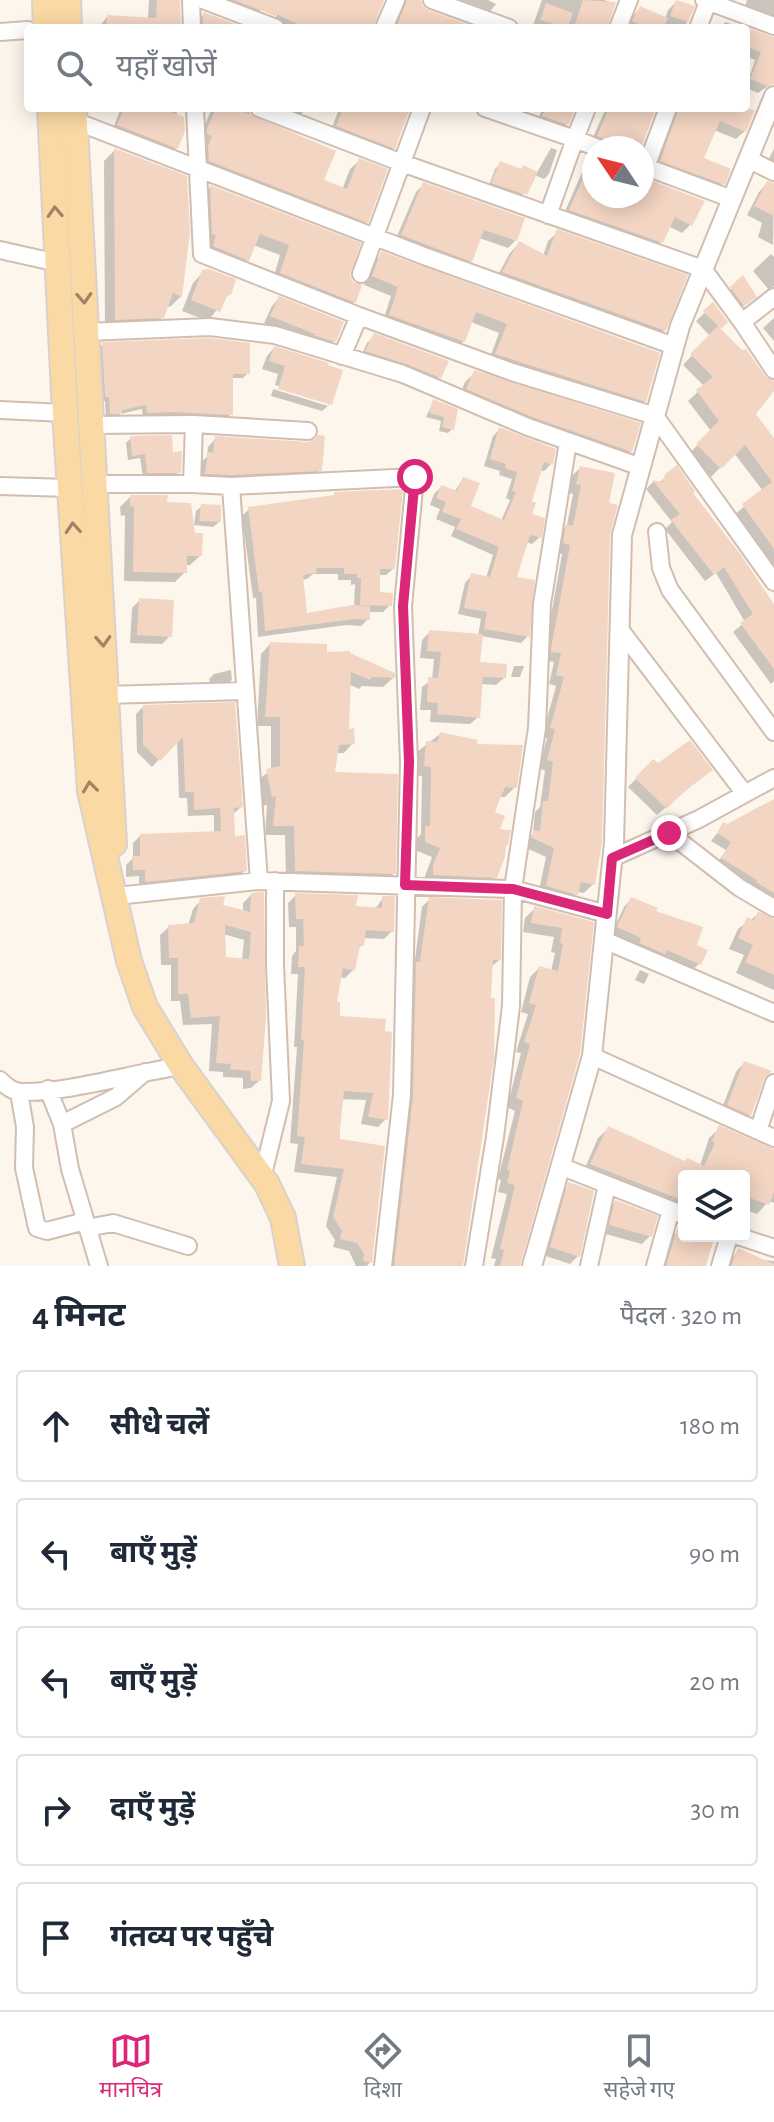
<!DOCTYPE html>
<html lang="hi">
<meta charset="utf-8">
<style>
body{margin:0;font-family:"Alegreya Sans","Noto Sans Devanagari",sans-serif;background:#f6f6f7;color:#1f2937}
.controls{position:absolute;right:24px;bottom:24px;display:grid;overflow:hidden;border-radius:8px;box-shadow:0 4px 20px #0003}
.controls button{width:72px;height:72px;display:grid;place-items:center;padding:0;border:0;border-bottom:2px solid #e0e1e3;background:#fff;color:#1f2937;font:40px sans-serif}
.compass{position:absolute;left:582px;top:136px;width:72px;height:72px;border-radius:50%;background:#fff;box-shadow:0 4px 20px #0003;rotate:305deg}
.stop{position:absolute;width:24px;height:24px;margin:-18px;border:6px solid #db2777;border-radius:50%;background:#fff}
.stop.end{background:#db2777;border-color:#fff;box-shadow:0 2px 8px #0008}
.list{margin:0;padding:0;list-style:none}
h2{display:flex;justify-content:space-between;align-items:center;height:104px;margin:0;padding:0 32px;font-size:34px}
h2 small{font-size:26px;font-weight:400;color:#747a83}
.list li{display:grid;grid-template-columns:52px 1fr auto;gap:24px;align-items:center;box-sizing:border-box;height:112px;margin:0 16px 16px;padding:0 16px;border:2px solid #e0e1e3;border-radius:8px}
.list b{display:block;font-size:30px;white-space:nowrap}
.list em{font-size:26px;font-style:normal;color:#747a83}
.icon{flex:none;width:44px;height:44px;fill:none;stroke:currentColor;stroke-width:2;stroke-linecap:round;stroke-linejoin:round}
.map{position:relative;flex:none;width:774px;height:1266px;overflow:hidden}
.search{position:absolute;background:#fff;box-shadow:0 4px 20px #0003;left:24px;right:24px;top:24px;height:88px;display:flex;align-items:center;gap:20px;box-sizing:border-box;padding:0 28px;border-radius:8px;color:#747a83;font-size:30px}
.sheet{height:744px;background:#fff}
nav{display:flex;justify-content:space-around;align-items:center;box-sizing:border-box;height:112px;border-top:2px solid #e0e1e3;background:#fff;font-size:22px;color:#747a83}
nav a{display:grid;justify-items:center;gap:4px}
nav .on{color:#db2777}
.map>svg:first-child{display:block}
.shadow{fill:#0003;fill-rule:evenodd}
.building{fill:#f3d5c3;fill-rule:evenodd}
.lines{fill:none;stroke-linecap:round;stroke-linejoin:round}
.minor-casing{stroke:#d1beb0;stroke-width:20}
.tertiary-casing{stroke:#d1beb0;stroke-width:22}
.primary-casing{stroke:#dad1cd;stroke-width:28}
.minor{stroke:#fff;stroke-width:16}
.tertiary{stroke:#fff;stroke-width:18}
.primary{stroke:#fbd9a5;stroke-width:24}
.oneway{stroke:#a18267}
.route{stroke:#db2777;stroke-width:10}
</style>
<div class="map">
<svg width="774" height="1266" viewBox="0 0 774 1266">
<rect width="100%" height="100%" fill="#fdf6ec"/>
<path class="shadow" d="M149 0H178L179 28H98L107 17 148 19Z
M203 0H264L260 10 252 19Z
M281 0H382L372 28H273Z
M407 0 427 12 471 28H391L398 9Z
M433 0H488L496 4 485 18Z
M542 0H604L614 3 606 28H532Z
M747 0H774V25L743 13Z
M676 2 692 7 685 28H626L632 17 640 8 665 19 668 10Z
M204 14 240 28H195V23Z
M726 22 742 28H719Z
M746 30 774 38V77L772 83 758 93 746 88 755 60 746 56Z
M121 108H177L176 148 169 155 111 133Z
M212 108H247L253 120 321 181 342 190 350 169 359 161 366 222 358 230 200 170 199 139Z
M258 108H306L295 122Z
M336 108H408L394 148 385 156 329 135 339 109Z
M543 108H573L567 124 558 133 535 125Z
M606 108H655L640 148H596L590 144Z
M666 108H745L753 111 745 131 736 139 714 130 701 159 723 183 715 192 653 169Z
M551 148 557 150 549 174 544 179 534 175 520 199 488 188 495 169 500 164 536 174Z
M774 149V169L766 164Z
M115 150 181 296 170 307 166 305 162 317 151 328 105 330 104 161Z
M593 160 594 196H642V179L702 202 690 225 682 233 668 226 661 242 653 250 562 218 584 168Z
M767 183 774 186 773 245 758 237 762 223 747 215 759 192Z
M424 184 516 240 508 248 479 238 471 261 463 268 394 243 416 192Z
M210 187 348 275 354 302 344 312 272 283 280 255 253 245 247 260 238 269 204 256 201 197Z
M558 232 664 330 655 340 494 282 510 253 519 243 543 256 548 241Z
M382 254 645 401 636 410 488 363 499 333 471 322 464 341 455 350 382 324 391 296 364 285 373 263Z
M771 254 774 257V286L769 290 753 271Z
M203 272 229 294 208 321 182 311 193 283Z
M743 278 749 301 738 310 726 294Z
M279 298 334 341 327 348 264 323 272 306Z
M713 305 726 322 719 329 769 382H774V387L754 414 774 442V567L734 515 763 491 734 453 711 477 688 455 711 431 688 401 704 386 683 365 710 336 696 321Z
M774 318V341L763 328Z
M375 336 439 377 432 384 360 358 367 343Z
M103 344 248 373 243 378H231V414L226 419 143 418 142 409 120 414 115 418H106L105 401H100L98 349Z
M274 348 340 371 328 406V401L275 385 278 374 262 369 267 356Z
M475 372 631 451 621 461 458 399 465 382Z
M273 389 328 406 322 411 271 396Z
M433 402 456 411 452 429 448 433 439 431 441 421 426 417Z
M500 429 551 464 544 471 539 470 529 502V516L540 537 532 544 526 542 515 579 528 636 521 643 481 636 478 664 504 678 496 685 481 684 478 717 470 724 430 722 431 710H420L422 687 432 680 434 659 420 658 422 640 430 632 478 636 481 619 458 614 465 583 472 575 486 578 493 555 451 536 455 527 436 519 440 509 430 505 434 494 441 487 454 492 463 479 469 507 501 521 510 500 506 498 512 479 499 475 500 471 484 466 493 436Z
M131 438 171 454 179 472 174 477H143L140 458 128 460 126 443Z
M216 438 320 470 311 478 198 481 200 463 207 457 208 447Z
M580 468 607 505 608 534 593 884 584 893 577 892 568 903 538 895 546 857 524 847 525 842 533 834 535 812 540 807 545 770 539 769 547 738 542 737 556 686 549 684 554 662 543 660 562 554 555 552 558 535 567 525 573 494 568 493 571 477Z
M667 476 691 493 774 605V681L771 684 733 632 745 622 716 573 705 581 665 529 672 522 646 489 653 482 659 483Z
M335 494 394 568 386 575H378V594L390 605 383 612H368V619L361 626 346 625 258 637 256 598H253L242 516 249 509 332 497ZM313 574H338V580H351V585L355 584 354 607 306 615 301 580 307 579Z
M130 497 193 535 201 555 190 565H185V572L175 582 124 581 125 515 121 516 120 507Z
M202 506 219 522 213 527 194 525 196 511Z
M140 600 170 636 162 644 130 643 132 608Z
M270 644 324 654 393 678 383 687 362 686 359 689 348 684 347 731 353 743 344 753H336L333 774 394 873 384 883 286 880 285 835H265L267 805 262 806 258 780 271 770V726H257L261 654Z
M514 666H524L520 677H511Z
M231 670 232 680 226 685H211L209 679 214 674Z
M233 704 241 807 232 815 233 838 245 870 238 878 139 888V876L126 877V865L133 858V843L140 836 214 834V815L188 816 187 798H179L177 740 152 767 137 752 136 714 143 707Z
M440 734 474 746 515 787 505 797H499L493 814 504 847 495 876 486 886 425 884V876L432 857 417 851V838L421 834 422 776 415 775 417 752Z
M653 762 658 766 710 770 657 815 628 787Z
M774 801V904L716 865 726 850 711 841 724 825 727 827Z
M251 895 260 1080 251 1088 243 1089V1078L223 1077V1072L209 1071 212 1024 183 1025 180 1001H171V965H161L160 935 169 927 188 926 193 909 201 900 243 912V903ZM223 934 244 940 242 960 224 959Z
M296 895 354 908 375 909 383 898 392 931 384 939 363 938 362 945 357 950 353 970 345 978 339 977 335 1004 338 1017 386 1119 378 1127 361 1124 366 1100 341 1099 338 1141 370 1262 367 1266H356L349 1251 333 1247 335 1240 326 1226 337 1177 294 1172 298 1144 290 1143 297 1047H294L298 974H291L292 956 296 951V927H289L288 903Z
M430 899 499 960 490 968 462 1266H388L409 971 414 966 422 907Z
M631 899 654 912 694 946 699 964 691 971 611 935 624 907Z
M535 908 592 923 519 1266H494L496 1259 491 1258 507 1194 498 1192 501 1180 498 1179 515 1111 507 1107 521 1053 516 1052 528 1014 521 1012 530 977 539 968 551 971 555 953 551 952 554 937 523 932 525 918Z
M758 914 774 921V990L736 973 744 955 729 949 738 929Z
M640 970 649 974 644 984 635 980Z
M744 1063 762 1078 750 1115 742 1123 720 1113 736 1072Z
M609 1128 685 1162 700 1166 709 1138 720 1128 774 1150V1203L769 1201 757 1214 744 1209V1176H684V1217L582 1175 598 1138Z
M569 1185 578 1256 570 1264 543 1255 561 1193Z
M615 1202 650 1236 642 1244 602 1233 607 1211Z
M678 1231 684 1233V1236L711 1243 704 1266H661L669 1240Z
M738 1250 761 1260 774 1261V1266H727Z"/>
<path class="building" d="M157 0H180L181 28H106L107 15 156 18Z
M234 0H384L373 28H306L276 14 275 16Z
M407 0H421L423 6 428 10 477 28H396Z
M583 0 616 2 607 28H587L575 24Z
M676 0 695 6 688 22 670 16Z
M546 3 573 13 567 28 540 20Z
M640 6 668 18 663 28H647L632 21Z
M203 12 243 27V28L203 26Z
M742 26 774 37V84L767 86 750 79 761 52 746 47V28H741Z
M124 108H162L184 117 185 131 178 149 117 125Z
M216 108H235L336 151 324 180 347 189 359 158 388 169 368 223 209 161 208 146 212 136 207 134V129Z
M343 108H410L395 149 336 126Z
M546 108H575L569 125 542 116Z
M609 108H656L641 148H621L597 136Z
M679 108 755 110 746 132 720 121 704 158 731 169 725 185 660 161Z
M114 148 187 176 190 232 182 297 173 293 164 318 115 320Z
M592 158 594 196H642V177L705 201 692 226 675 217 663 243 569 210Z
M500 161 521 169 523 165 538 172 527 195 491 183Z
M767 181 774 183V216L754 206Z
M423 182 525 218 517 241 484 230 472 262 401 235Z
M210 185 361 243 350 275 353 282 362 285 356 303 280 273 289 245 260 234 249 261 213 246 216 235 212 234Z
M557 229 688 275 666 331 502 272 519 241 547 256Z
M381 251 660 353 646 402 495 354 507 324 476 312 465 342 389 315 398 287 372 276Z
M209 269 236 279 231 295 228 294 220 312 191 300 202 270Z
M743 275 757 297 744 306 730 287Z
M279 296 344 322 336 342 312 335H317L270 316Z
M713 302 728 322 721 329 742 350 746 349 765 376 774 381V391L756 414 774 438V549L742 504 772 482 745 445 721 469 696 444 719 421 696 390 713 377 690 354 718 326 721 329 703 311Z
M374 333 449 361 441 378 406 364 365 351Z
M210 338 250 343V374H233V415L172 412 147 413 146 405 122 410V414H110L109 397H105L102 342Z
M274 346 329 363 328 365 343 370 332 405 278 389 285 366 269 361Z
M474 370 641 423 632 452 532 417 466 389Z
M433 399 458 409 454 430 442 427 444 417 429 413Z
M499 427 556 449 553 465 544 462 532 501 536 503 532 514 545 518 542 538 530 535 517 577 535 580 530 637 484 629 487 612 464 608 471 573 490 577 499 547 456 529 461 519 442 512 446 502 436 498 441 485 457 491 463 477 480 483 471 506 504 520 516 492 512 491 517 472 505 468 506 464 490 459Z
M172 435 173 452 182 451 181 473H147L145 454 132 456 130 436Z
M318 435 325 436 322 471 231 475 205 474 208 452 213 453 215 436 307 442 314 440Z
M677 465 695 491 693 493 741 555 774 604V669L740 623 753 614 724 567 714 575 671 520 680 514 652 480 663 482 665 474Z
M580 466 615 473 609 503 618 505 610 535 602 842 595 885 581 882 578 895 546 886 554 848 532 838 533 830 540 831 543 801H548L553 762 547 760 555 729 550 728 564 677 556 675 561 653 551 652V649L570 545 563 543 566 524 573 526 581 485 576 484Z
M403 489 395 569H380V592L393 593 392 606 360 605 361 578H357V574H344V568H316L317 573 303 575 307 613 352 605 370 606V620L354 619 265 631 262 592H259L248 507 334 495V492Z
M130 495H168L167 502 191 503 195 533H203L202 556H187V573L133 572 134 506 130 507Z
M201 504 221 505V522L199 521Z
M139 598 174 600 172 637 137 635Z
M429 630 483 634 480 662 507 664 506 678 483 677 480 718 437 714 438 703 427 702 428 677 438 678 441 652 427 651Z
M270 642 327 644V652L350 651V653L395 673V678L372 677 370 680 351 672 349 729 354 728 355 744 339 745 335 772 398 774 396 874 295 871 294 826H273L276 796 272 797 266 769 280 766V717H265Z
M235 702 243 807 234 808 235 836 245 835 247 871 145 882V870H133L132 856H140V834L221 831 220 808 194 810V792H185L183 737 160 761 143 745V705Z
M440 732 478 740 477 744 523 745 517 788 505 787 495 812 505 816 500 829 511 830 508 845H506L505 857 497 878 433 875V865L440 848 425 842V826H430L431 767 424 766 426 741 437 742Z
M690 740 713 770 682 793 667 809 635 778 653 759 658 763Z
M774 799V893L756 882 757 880 721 858 731 842 717 833 723 822 727 824Z
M264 892 266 1017 261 1081H251L250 1071 230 1069 231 1064 216 1063 220 1016 191 1018 188 994H178V958H169L168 925 194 923 200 898 225 896 223 905 250 912 251 893ZM225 925 251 932 249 959 226 957Z
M295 893 358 895 356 906 382 908V896H395L394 932 366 930 364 946 360 945 355 971 343 968 337 1002H340V1016L386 1019 385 1031 392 1032 388 1120 368 1117 373 1093 344 1091 340 1130V1139L385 1146 372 1263 363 1261 364 1254 357 1243 340 1239 342 1231 333 1217 344 1169 301 1164 305 1137 297 1136 304 1040H301L305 967H298L299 946H304L303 919H296Z
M429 897 502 900 501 960H493L491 998H495L494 1058 463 1266H394L413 1096 416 962H420Z
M631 897 658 908 656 911 703 927 697 945 708 950 701 965 667 950 665 954 639 943 641 938 617 927Z
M534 906 594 922 580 1054 520 1266H500L504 1250 500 1249 515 1185 507 1183 510 1171 507 1170 523 1101 516 1098 530 1044 524 1042 536 1005 529 1003 539 966 558 971 563 944 560 943 562 928 531 923Z
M758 911 774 919V975L745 962 753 945 738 938 747 917 754 920Z
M744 1061 772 1071 764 1080 751 1116 727 1105Z
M719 1125 774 1149V1192L769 1205 744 1196V1176H684V1201L590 1164 608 1126 685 1161 687 1158 704 1166 715 1143 712 1141Z
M568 1182 594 1191 580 1257 550 1247Z
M615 1200 658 1216 652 1237 609 1225Z
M677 1229 684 1231V1236L713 1242 706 1266H666Z
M738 1248 774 1264V1266H731Z"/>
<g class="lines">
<g class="minor-casing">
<path id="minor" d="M191 0 192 28
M203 0 276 28
M432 0 509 28
M704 0 774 26
M384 28 396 0
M618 28 629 0
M698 28 708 2
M0 32 28 30
M195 108 202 254 359 316 512 372 655 416 774 582
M259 108 402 163 703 269 742 322 774 297
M485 108 575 139 548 215
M587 108 575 139 598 148
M668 108 646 167 732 199
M75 121 424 256 674 346
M748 159 774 172
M0 250 58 263
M361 274 422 108
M742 322 774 370
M86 332 210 327 275 335 403 374 528 427 641 467
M342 356 359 316
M0 410 65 413
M194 424 308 431
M91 425 194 424 192 484 231 486 259 881
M568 442 542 604 537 728 513 889 607 914
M94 484H192
M0 486 70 488
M231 486 415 477 403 606 409 762 402 1095 383 1266
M657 532 661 568 670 590 774 732
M619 628 745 794
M106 695 244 691
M669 833 740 888 774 908
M612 858 699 819 774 778
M126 895 259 881 513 889 511 1006 495 1137 474 1266
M604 940 774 1013
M592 1056 774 1138
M0 1080C7 1087 12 1091 21 1092 68 1093 133 1073 181 1066
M48 1089 62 1124 70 1169 99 1266
M19 1092 25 1127 24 1168 37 1228 47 1231 85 1221
M62 1124 116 1097 145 1072
M758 1131 774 1083
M265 1166 281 1101 275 965V881
M560 1166 684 1215
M87 1228 113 1223 188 1246
M738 1236 774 1248
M589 1266 607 1185
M655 1266 671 1210
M720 1266 729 1236"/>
</g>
<g class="tertiary-casing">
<path id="tertiary" d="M532 1266 592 1056 614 843 622 535 680 326 774 96"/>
</g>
<g class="primary-casing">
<path id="primary" d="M45 0 46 28
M68 0 69 28
M50 108 65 413 90 791 129 961 145 1007 181 1066 267 1184 283 1218 292 1266
M74 108 114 844"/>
</g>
<use href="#minor" class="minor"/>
<use href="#tertiary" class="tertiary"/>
<use href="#primary" class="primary"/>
</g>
<defs><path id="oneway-chevron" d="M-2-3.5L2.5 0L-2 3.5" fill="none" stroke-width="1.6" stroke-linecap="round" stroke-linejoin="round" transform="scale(2)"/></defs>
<g class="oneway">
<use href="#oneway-chevron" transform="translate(55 212) rotate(-93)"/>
<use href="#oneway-chevron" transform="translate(84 298) rotate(87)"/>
<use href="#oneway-chevron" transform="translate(73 528) rotate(-94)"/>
<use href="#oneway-chevron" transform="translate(103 641) rotate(87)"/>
<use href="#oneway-chevron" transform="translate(90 787) rotate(-97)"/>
</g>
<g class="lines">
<path class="route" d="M415 477 403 606 409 762 405 885 513 889 607 914 612 858 669 833"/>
</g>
</svg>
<div class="controls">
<button><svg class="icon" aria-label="layers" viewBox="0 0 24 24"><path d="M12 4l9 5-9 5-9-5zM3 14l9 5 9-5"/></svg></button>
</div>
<svg class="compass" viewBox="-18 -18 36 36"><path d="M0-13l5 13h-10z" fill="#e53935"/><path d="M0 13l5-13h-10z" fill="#747a83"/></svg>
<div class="stop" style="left:415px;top:477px"></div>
<div class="stop end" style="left:669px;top:833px"></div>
<div class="search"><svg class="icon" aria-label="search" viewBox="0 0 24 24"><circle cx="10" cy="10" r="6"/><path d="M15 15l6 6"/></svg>यहाँ खोजें</div>
</div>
<section class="sheet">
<h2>4 मिनट<small>पैदल · 320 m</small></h2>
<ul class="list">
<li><svg class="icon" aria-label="ahead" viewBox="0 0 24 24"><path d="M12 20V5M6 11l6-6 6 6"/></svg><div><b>सीधे चलें</b></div><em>180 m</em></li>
<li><svg class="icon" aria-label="left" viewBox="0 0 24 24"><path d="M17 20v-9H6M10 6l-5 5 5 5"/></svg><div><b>बाएँ मुड़ें</b></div><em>90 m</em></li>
<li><svg class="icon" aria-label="left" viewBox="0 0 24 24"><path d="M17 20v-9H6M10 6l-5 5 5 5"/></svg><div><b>बाएँ मुड़ें</b></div><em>20 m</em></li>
<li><svg class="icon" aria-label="right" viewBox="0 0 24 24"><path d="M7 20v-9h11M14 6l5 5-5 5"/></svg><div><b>दाएँ मुड़ें</b></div><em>30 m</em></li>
<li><svg class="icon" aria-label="arrive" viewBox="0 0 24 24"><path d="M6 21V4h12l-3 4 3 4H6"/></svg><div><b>गंतव्य पर पहुँचे</b></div></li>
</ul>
</section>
<nav>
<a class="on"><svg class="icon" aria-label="map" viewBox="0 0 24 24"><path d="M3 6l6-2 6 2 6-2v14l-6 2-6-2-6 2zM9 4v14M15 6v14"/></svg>मानचित्र</a>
<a><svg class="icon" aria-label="directions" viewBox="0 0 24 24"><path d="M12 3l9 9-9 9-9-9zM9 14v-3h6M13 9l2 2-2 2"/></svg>दिशा</a>
<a><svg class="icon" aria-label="saved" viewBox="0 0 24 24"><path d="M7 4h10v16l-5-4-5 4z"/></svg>सहेजे गए</a>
</nav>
